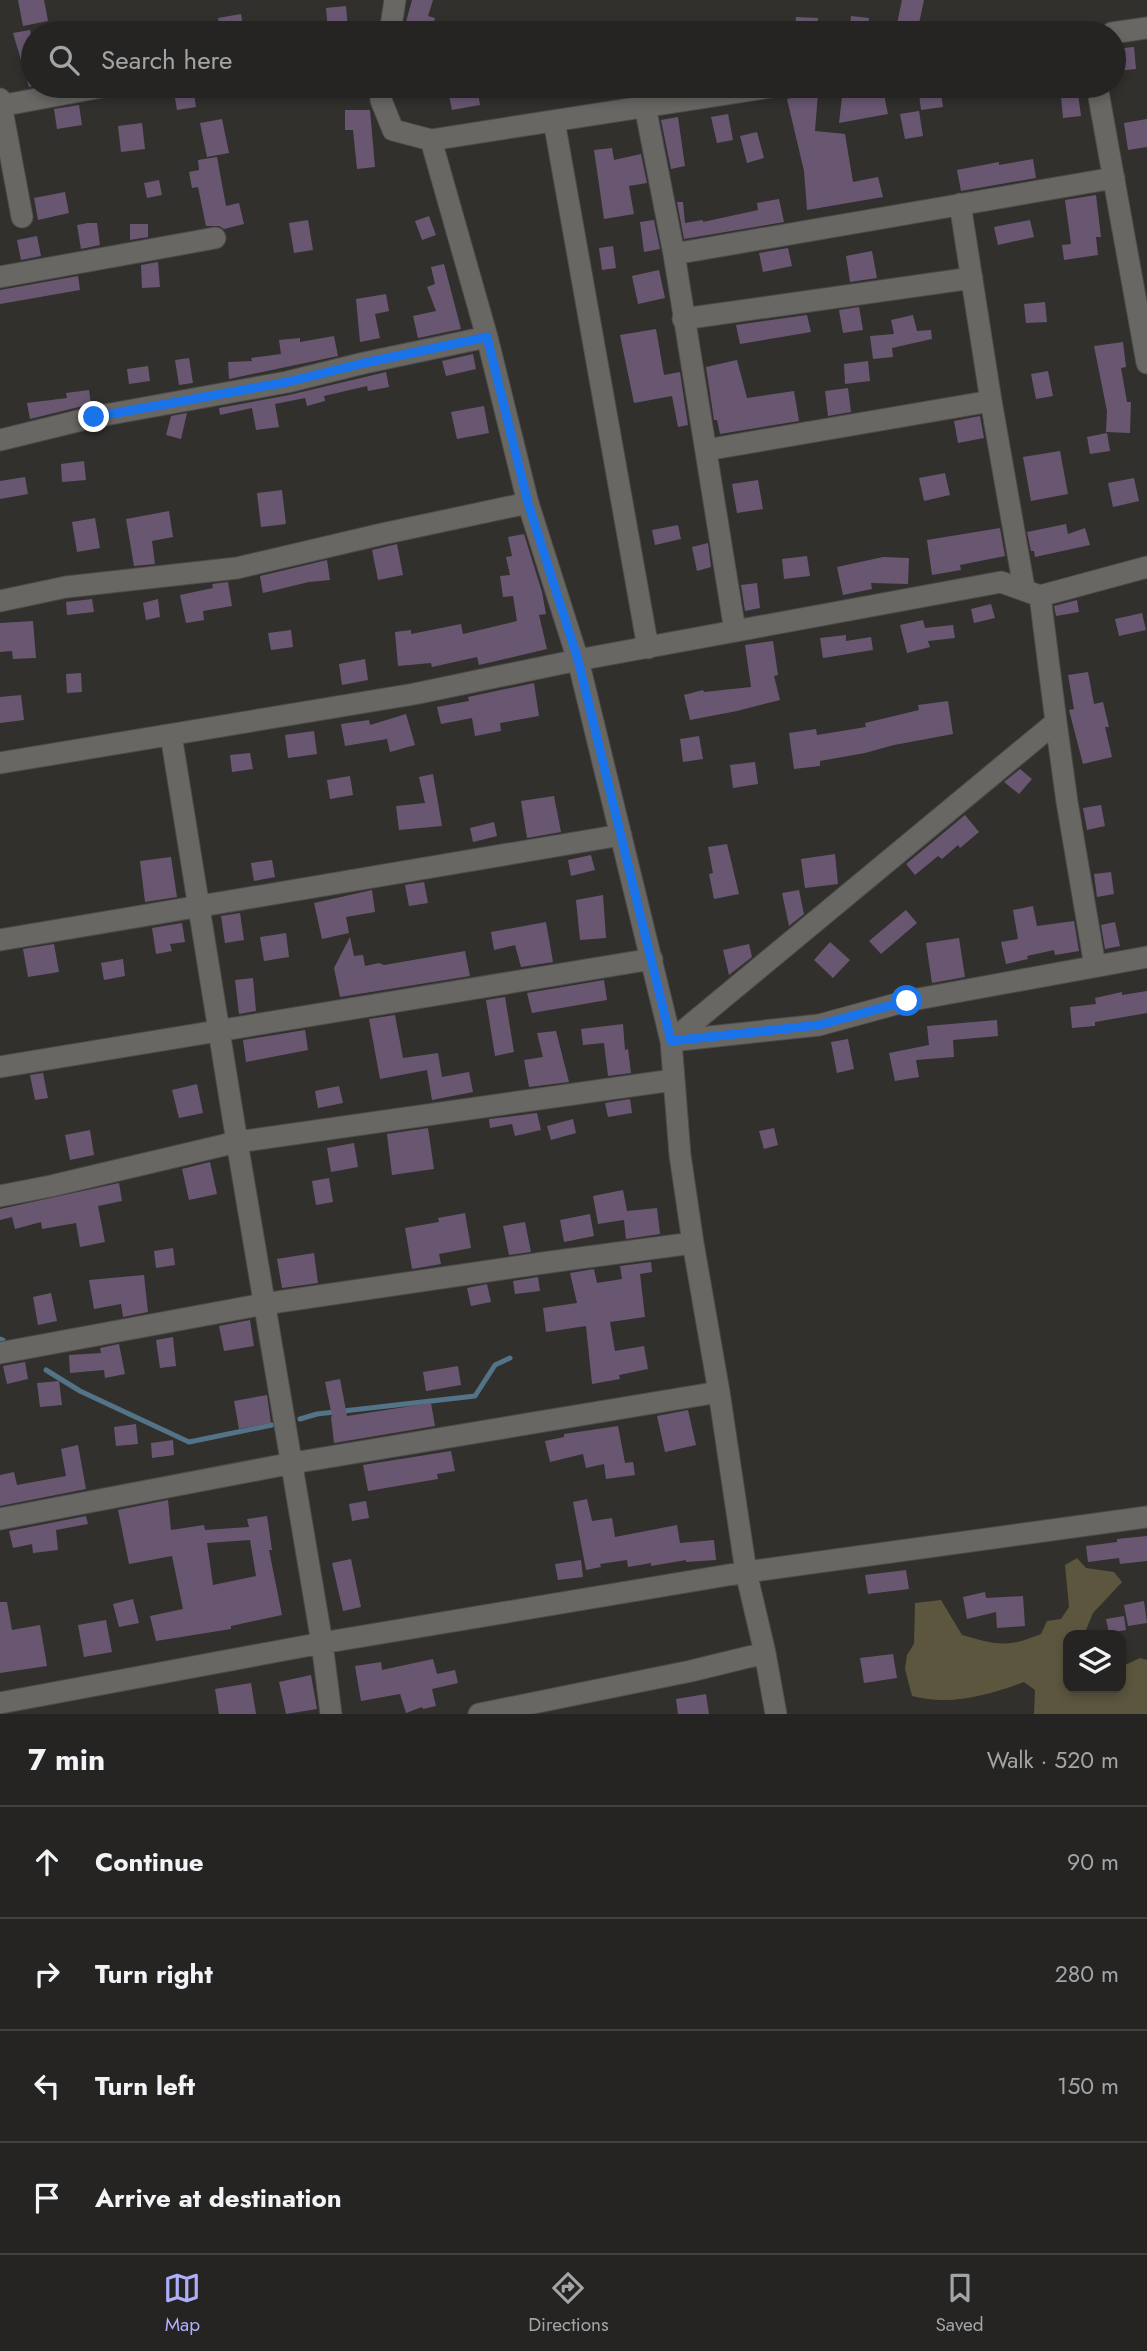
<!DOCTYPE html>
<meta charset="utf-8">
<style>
body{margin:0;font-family:Jost,sans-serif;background:#2d2c2a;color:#f1f3f6}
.controls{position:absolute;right:21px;bottom:21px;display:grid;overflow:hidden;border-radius:14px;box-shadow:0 4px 10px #0003}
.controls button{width:63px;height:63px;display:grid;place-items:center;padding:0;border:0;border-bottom:2px solid #424140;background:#252422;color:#f1f3f6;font:35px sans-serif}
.stop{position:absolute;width:21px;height:21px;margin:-16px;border:5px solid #1a73e8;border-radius:50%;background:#fff}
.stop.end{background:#1a73e8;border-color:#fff;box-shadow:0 2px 7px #0008}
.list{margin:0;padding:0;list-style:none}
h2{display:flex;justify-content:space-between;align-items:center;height:91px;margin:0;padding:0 28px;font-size:30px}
h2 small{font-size:23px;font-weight:400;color:#a3a4a5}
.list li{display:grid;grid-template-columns:46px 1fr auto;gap:21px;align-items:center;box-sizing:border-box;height:112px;padding:0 28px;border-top:2px solid #424140}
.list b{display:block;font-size:26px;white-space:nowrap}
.list em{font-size:23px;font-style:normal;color:#a3a4a5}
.icon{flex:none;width:38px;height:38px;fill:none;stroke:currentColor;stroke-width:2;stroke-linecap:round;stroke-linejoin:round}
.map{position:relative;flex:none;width:1147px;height:1714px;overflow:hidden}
.search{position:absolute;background:#252422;box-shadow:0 4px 10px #0003;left:21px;right:21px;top:21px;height:77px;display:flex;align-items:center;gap:18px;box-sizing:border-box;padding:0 24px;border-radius:38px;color:#a3a4a5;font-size:26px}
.sheet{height:539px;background:#252422}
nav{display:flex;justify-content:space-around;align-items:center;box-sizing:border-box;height:98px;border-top:2px solid #424140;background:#252422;font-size:19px;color:#a3a4a5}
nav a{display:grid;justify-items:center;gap:4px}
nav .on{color:#adaffb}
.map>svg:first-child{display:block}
.green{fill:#5d563e}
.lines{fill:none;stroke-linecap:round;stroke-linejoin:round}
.stream{stroke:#537488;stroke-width:5}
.building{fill:#695772;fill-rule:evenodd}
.minor-casing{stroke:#4c4b49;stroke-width:23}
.minor{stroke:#686763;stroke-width:21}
.route{stroke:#1a73e8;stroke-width:9}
</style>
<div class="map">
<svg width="1147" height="1714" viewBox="0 0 1147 1714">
<rect width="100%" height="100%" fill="#31302d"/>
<path class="green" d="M1077 1558 1086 1568 1114 1572 1122 1582 1093 1613 1084 1635H1068V1688H1121V1667L1140 1658 1147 1660V1714H1034L1035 1690 1024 1682C988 1695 951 1706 912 1696L905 1669 907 1655 914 1644 915 1603 941 1600 962 1635C997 1645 1007 1648 1041 1634L1047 1621 1061 1619 1069 1607 1065 1565Z"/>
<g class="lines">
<path class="stream" d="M0 1339 3 1340
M46 1370 80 1391 189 1442 272 1425
M300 1419 317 1414 475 1396 495 1365 510 1358"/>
</g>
<path class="building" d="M18 0H44L48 21 23 26Z
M412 0H433L428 16 435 18 431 33 404 29Z
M902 0H924L917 33 896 29Z
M346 6 348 29 328 31 326 8Z
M241 14 244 33H221L218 18Z
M851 16 869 18 868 33H849Z
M796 17 818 18 817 33H795Z
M30 30 33 46V86L29 87 13 33Z
M1134 47 1136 69 1117 71 1114 49Z
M173 86H193L196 107 177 110Z
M447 86H477L480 105 452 110Z
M918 86H940L943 107 921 110Z
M1060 86H1077L1081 116 1063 118Z
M883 90 888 114 839 123 842 97Z
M818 93 815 131 845 134 853 182 878 177 883 197 807 210 804 171 787 99Z
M79 105 82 125 57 129 54 109Z
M345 110H370L375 167 357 169 353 130H345Z
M919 111 923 136 905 139 900 114Z
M728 114 733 140 717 143 711 117Z
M678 117 685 166 671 169 661 120Z
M222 119 229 153 207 157 200 123Z
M1147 119V147L1128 150 1124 123Z
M142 123 145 149 121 152 118 126Z
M757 132 764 158 747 163 740 136Z
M612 148 614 160 641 154 647 183 629 186 634 214 604 219 594 150Z
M217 157 226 206 239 203 244 224 224 229 219 226H206L198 187 192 188 189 172 199 170 198 160Z
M1033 159 1036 178 961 191 957 170 999 162V165Z
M159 180 162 195 147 198 144 183Z
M65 192 69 213 38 220 34 198Z
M1096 195 1101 237H1096L1098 255 1064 260 1062 245 1071 244 1065 200Z
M779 199 784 222 684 239 677 202H683L685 223 703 220V222L758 210 757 203Z
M429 216 436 235 422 240 415 221Z
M308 220 313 250 294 253 289 223Z
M654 220 660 249 644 252 640 222Z
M1030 220 1034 237 998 245 994 227Z
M88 223H97L100 245 81 249 77 225Z
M130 224H148V237L130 240Z
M37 236 41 256 21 260 17 240Z
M613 246 616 268 602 270 599 248Z
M788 248 792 266 763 272 759 253Z
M872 251 877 278 850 282 846 256Z
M158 262 160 287 142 288 141 265Z
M444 264 461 329 418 338 413 316 436 311 427 287 435 284 431 267Z
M659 270 665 298 638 304 632 276Z
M78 276 80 290 0 304V290Z
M386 294 389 311 375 314 380 338 360 342 356 299Z
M1045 302 1047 322 1026 323 1024 304Z
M859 307 863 330 843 333 839 310Z
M807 315 811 332 740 344 736 325Z
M913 315 917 331 931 330 932 339 892 348 893 357 873 359 870 336 894 334 891 320Z
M656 329 664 375 680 372 688 425 678 427 672 396 634 403 620 335Z
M334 336 338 356 229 379 228 362 252 361 251 358 281 354 279 340 300 338V342Z
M1123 342 1126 367 1121 368 1127 402H1131L1130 433 1106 432 1107 411 1094 346Z
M473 354 476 369 446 376 442 361Z
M189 358 193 383 179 385 175 360Z
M737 360 747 398 794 391 799 421 720 434 717 420H714L706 367Z
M868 361 870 381 845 384 844 364Z
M148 366 150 381 129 384 127 369Z
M1048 371 1053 396 1036 399 1031 374Z
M386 372 389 387 368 391 367 386 324 396 325 401 307 406 305 398 275 404 279 427 256 430 252 408 220 415 219 408 289 395Z
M848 388 851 412 828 416 825 391Z
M89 390 91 404 30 419 27 403 67 398 66 393Z
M484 406 489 433 457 439 451 412Z
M187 413 181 439 166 435 171 416Z
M980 416 984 438 958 443 954 421Z
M1107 433 1110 451 1090 454 1087 437Z
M1060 451 1068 494 1031 501 1023 457Z
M84 461 86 480 62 482 61 464Z
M945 473 950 495 924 501 919 478Z
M25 477 28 494 0 499V481Z
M1134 478 1139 501 1113 507 1108 483Z
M758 480 763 509 737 513 732 484Z
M282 490 286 524 261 527 257 493Z
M169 511 173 537 152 541 155 564 134 566 126 519Z
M95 518 100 548 77 552 72 522Z
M1066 524 1068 534 1085 528 1090 545 1035 557 1034 551H1031L1027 532Z
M678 525 681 539 655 545 652 530Z
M1000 528 1005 556 960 565 961 570 932 575 927 540Z
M524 534 542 592 546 614 539 615 547 649 479 665 477 657 432 667 431 663 398 666 395 632 411 630V634L461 624 463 634 517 621 513 596 503 597 500 576 510 575 506 557 512 556 508 537Z
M708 543 711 567 697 571 692 547Z
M397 544 403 575 378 580 372 550Z
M807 556 810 576 784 579 782 559Z
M883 557 909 558 908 584 871 583 872 589 843 595 837 567Z
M327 560 330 580 309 582 263 593 260 576Z
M228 582 232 606 203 611 204 620 186 623 180 595 213 588 212 584Z
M757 583 760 608 745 611 741 585Z
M92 599 94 612 67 615 66 602Z
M158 599 160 617 146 620 143 603Z
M1077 600 1079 612 1056 616 1054 606Z
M991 604 995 618 974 623 971 609Z
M1142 613 1146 630 1119 636 1115 619Z
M923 620 925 628 953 625 955 638 928 641 930 647 907 653 900 625Z
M33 621 36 658 13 659 12 651 0 652V623Z
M291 630 293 647 271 650 268 633Z
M846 635V641L871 637 873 650 823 658 820 638Z
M773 641 778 675 774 676 780 700 737 711 690 720 684 695 703 690 704 692 751 687 745 645Z
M365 659 368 680 342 685 339 664Z
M1088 672 1094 704 1103 702 1109 727H1105L1112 757 1083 764 1069 710 1074 709 1068 675Z
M81 673 82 692 67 693 66 674Z
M534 683 539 716 500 723 501 731 475 736 472 718 441 724 437 707 469 701 468 697Z
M21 695 24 720 0 723V697Z
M948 701 953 734 894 745 865 753 820 761V766L794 769 789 733 816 729 817 735 866 727 865 723 919 710 918 705Z
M406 714 415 745 390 752 387 739 345 746 341 724 369 720 370 725Z
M314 731 317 754 288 758 285 735Z
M699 736 703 759 683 762 680 739Z
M250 753 253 769 232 772 230 755Z
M755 762 758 784 733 788 730 765Z
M1020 769 1032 779 1019 794 1004 782Z
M433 774 442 826 399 830 396 806 425 803 419 777Z
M350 776 353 795 330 799 327 780Z
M554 796 561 832 527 838 521 801Z
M1101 805 1105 826 1087 830 1083 808Z
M965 815 979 832 960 848 958 845 942 859 938 856 915 875 906 864Z
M494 822 497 836 473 842 470 828Z
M727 844 739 894 714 899 709 874 713 873 708 847Z
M835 854 838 884 805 888 801 859Z
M591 855 595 870 571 876 568 860Z
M171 857 177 897 145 902 140 861Z
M272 860 275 877 254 881 251 863Z
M1111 872 1114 894 1097 897 1094 874Z
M424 882 428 903 409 906 405 885Z
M372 890 375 912 346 917 349 933 322 939 314 903Z
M799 890 804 914 789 926 782 893Z
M603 895 606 938 580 940 576 900Z
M1033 906 1037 926 1074 921 1079 951 1055 955 1054 950 1027 956 1028 959 1006 964 1001 942 1018 939 1013 910Z
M906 910 917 923 881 954 869 941Z
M240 913 244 940 225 943 221 916Z
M546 922 553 962 521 967 515 945 494 950 491 932Z
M1115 922 1120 946 1105 949 1101 925Z
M182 923 185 942 170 944 172 951 156 954 152 928Z
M286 933 289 957 264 961 260 937Z
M350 937 354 956 363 955 365 966 379 963 384 965 465 951 470 976 340 997 334 968Z
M959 938 965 977 932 983 926 943Z
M830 942 850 960 833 978 814 960Z
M54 944 59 972 28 977 23 949Z
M749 944 752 957 729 975 723 950Z
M123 959 125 976 104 980 101 963Z
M253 978 256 1011 239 1014 235 980Z
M604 980 607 1000 532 1013 527 993Z
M1147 991V1013L1095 1022V1026L1072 1028 1070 1007 1096 1004 1095 998 1122 992V995Z
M505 997 514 1052 495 1056 486 1000Z
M395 1015 403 1058 438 1053 442 1077 469 1072 473 1092 432 1100 427 1070 380 1079 369 1019Z
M997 1020 998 1036 953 1040 954 1057 916 1060 919 1077 895 1081 889 1053 929 1045 927 1026Z
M623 1024 625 1050 628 1049 631 1073 608 1076 604 1043 583 1045 581 1029Z
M305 1030 308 1050 246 1062 243 1040Z
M556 1031 569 1082 529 1087 524 1060 543 1057 537 1033Z
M848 1039 854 1069 837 1073 831 1042Z
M43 1073 48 1098 35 1100 30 1075Z
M197 1084 203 1113 179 1118 172 1090Z
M339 1086 343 1103 318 1108 315 1091Z
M630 1099 632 1113 608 1117 605 1103Z
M537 1113 541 1130 515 1136 512 1124 490 1128 489 1119Z
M573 1119 576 1133 551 1140 547 1126Z
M428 1128 434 1169 392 1175 387 1134Z
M774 1128 778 1145 764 1149 759 1131Z
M90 1130 94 1155 70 1160 65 1135Z
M354 1143 358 1167 331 1172 327 1148Z
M210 1162 217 1194 189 1200 182 1169Z
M329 1178 333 1202 316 1205 312 1181Z
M119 1183 122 1201 98 1206 105 1242 80 1247 76 1223 42 1229 41 1222 15 1229 12 1217 0 1220V1209Z
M623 1190 627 1211 657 1208 660 1234 626 1239 624 1220 598 1224 593 1196Z
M465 1213 471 1248 439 1254 441 1264 412 1269 405 1228 439 1222 438 1218Z
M590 1214 594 1236 564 1242 560 1220Z
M525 1222 531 1252 509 1255 503 1226Z
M173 1248 175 1265 156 1268 154 1251Z
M314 1253 318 1283 282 1288 277 1259Z
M651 1262 652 1272 640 1274 645 1317 610 1322 615 1351 644 1346 648 1369 619 1375 620 1379 592 1384 586 1326 546 1332 543 1308 577 1303 570 1273 594 1269 597 1283 622 1279 620 1266Z
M144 1275 148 1312 123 1317 121 1304 94 1309 89 1280Z
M538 1277 540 1291 515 1294 513 1281Z
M487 1284 491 1302 471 1306 467 1288Z
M51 1293 57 1321 38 1325 33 1297Z
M250 1320 254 1346 224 1351 219 1326Z
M173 1337 176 1366 160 1368 156 1340Z
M119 1344 125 1374 105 1378 104 1370 70 1373 69 1355 101 1353 100 1348Z
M25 1362 28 1379 7 1384 3 1366Z
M458 1366 461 1385 426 1391 423 1372Z
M340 1379 347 1416 431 1403 435 1426 334 1443 331 1417 332 1416 325 1382Z
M59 1381 62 1405 40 1407 37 1383Z
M267 1395 271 1423 239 1429 234 1401Z
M688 1410 696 1445 665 1452 657 1416Z
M136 1424 138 1444 116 1446 114 1427Z
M618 1426 625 1463 633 1462 635 1475 606 1479 604 1464 586 1468 583 1454 550 1462 545 1441 564 1437V1434Z
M173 1440 174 1455 152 1458 151 1443Z
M78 1445 86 1489 0 1506V1475L14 1472 17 1485 66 1476 61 1449Z
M451 1451 455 1471 437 1474 438 1479 368 1491 363 1465Z
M587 1499 592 1521 612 1518 615 1537 677 1525 680 1543 714 1540 716 1560 686 1562V1560L651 1566V1563L628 1567 627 1560 600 1564 601 1567 586 1570 573 1502Z
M168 1500 171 1530 204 1525 205 1530 249 1527 247 1519 267 1516 272 1550H269L282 1615 231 1626V1629L156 1641 150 1616 183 1609 172 1556 129 1564 118 1510ZM250 1540 256 1576 213 1585 207 1543Z
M366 1501 369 1518 352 1521 349 1504Z
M86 1516 88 1524 56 1530 58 1550 33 1553 32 1544 13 1548 9 1531Z
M1147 1536V1561L1120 1564 1119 1558 1088 1562 1086 1546 1117 1542V1539Z
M351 1559 361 1607 343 1611 332 1563Z
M581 1560 583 1577 558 1580 555 1564Z
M906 1570 909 1589 868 1594 865 1575Z
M985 1592 986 1598 1023 1596 1025 1626 997 1628 996 1612 967 1619 963 1597Z
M133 1599 139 1623 119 1627 113 1604Z
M1144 1601 1147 1623 1128 1626 1124 1605Z
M0 1602H7L12 1630 40 1625 47 1666 0 1673Z
M1124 1616 1126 1630 1109 1633 1106 1619Z
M106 1620 112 1652 84 1657 78 1625Z
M893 1654 897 1678 864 1683 860 1658Z
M433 1659 437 1674 455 1670 458 1683 432 1689 436 1706 423 1709 422 1707 406 1713 400 1694 361 1701 355 1666 381 1662 382 1670Z
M311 1675 317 1709 286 1714 279 1682Z
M251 1683 256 1714H219L215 1689Z
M706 1694 709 1714H678L676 1699Z"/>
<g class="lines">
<g class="minor-casing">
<path id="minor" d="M390 33 395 0
M1112 33 1147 28
M383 86 381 100 393 130 431 140 487 337 528 503 578 660 671 1041 680 1155 693 1243 719 1392 746 1572 765 1653 776 1714
M1097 86 1147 363
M0 99 22 217
M0 106 107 86
M645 106 674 254
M554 121 648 648
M431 140 777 86
M960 204 991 401 1024 588
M0 277 215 238
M683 319 972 278
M0 440 94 417 287 382 364 363 487 337
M706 450 991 401
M0 601 66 587 237 568 382 534 528 503
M735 631 674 254 1114 178
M1056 722 1067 802 1095 966
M171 735 237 1142 322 1643 331 1714
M0 763 414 694 578 660 1001 582 1040 596
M0 940 621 835
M671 1041 1056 722 1040 596 1147 567
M671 1041 819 1025 907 1001 1147 957
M0 1067 652 959
M0 1196 51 1186 237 1142 673 1080
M0 1353 264 1304 550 1262 693 1243
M0 1519 293 1463 719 1392
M0 1703 322 1643 746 1572 1147 1517
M479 1714 691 1671 765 1653"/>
</g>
<use href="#minor" class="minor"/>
</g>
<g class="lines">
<path class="route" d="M94 417 287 382 364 363 487 337 528 503 578 660 671 1041 819 1025 907 1001"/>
</g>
</svg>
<div class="controls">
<button><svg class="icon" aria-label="layers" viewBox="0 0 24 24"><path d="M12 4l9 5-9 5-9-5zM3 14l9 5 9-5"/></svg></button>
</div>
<div class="stop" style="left:907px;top:1001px"></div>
<div class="stop end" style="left:94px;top:417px"></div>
<div class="search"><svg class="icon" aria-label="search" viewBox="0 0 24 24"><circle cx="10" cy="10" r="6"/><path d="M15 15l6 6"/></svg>Search here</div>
</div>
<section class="sheet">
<h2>7 min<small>Walk · 520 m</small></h2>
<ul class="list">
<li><svg class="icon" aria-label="ahead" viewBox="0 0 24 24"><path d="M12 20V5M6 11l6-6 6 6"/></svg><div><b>Continue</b></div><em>90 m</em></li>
<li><svg class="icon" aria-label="right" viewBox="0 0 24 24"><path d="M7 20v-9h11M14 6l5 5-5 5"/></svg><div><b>Turn right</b></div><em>280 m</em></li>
<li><svg class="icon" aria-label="left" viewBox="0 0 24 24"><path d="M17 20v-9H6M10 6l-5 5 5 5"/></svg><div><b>Turn left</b></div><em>150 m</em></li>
<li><svg class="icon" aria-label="arrive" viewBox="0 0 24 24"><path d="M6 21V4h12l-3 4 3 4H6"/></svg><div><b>Arrive at destination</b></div></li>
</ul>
</section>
<nav>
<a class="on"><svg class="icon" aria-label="map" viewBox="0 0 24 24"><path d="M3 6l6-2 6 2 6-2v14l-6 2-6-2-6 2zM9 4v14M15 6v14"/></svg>Map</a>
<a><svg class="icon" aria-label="directions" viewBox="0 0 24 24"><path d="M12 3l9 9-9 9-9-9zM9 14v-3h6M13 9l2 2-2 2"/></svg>Directions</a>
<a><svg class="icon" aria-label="saved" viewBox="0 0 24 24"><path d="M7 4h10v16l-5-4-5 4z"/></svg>Saved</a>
</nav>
